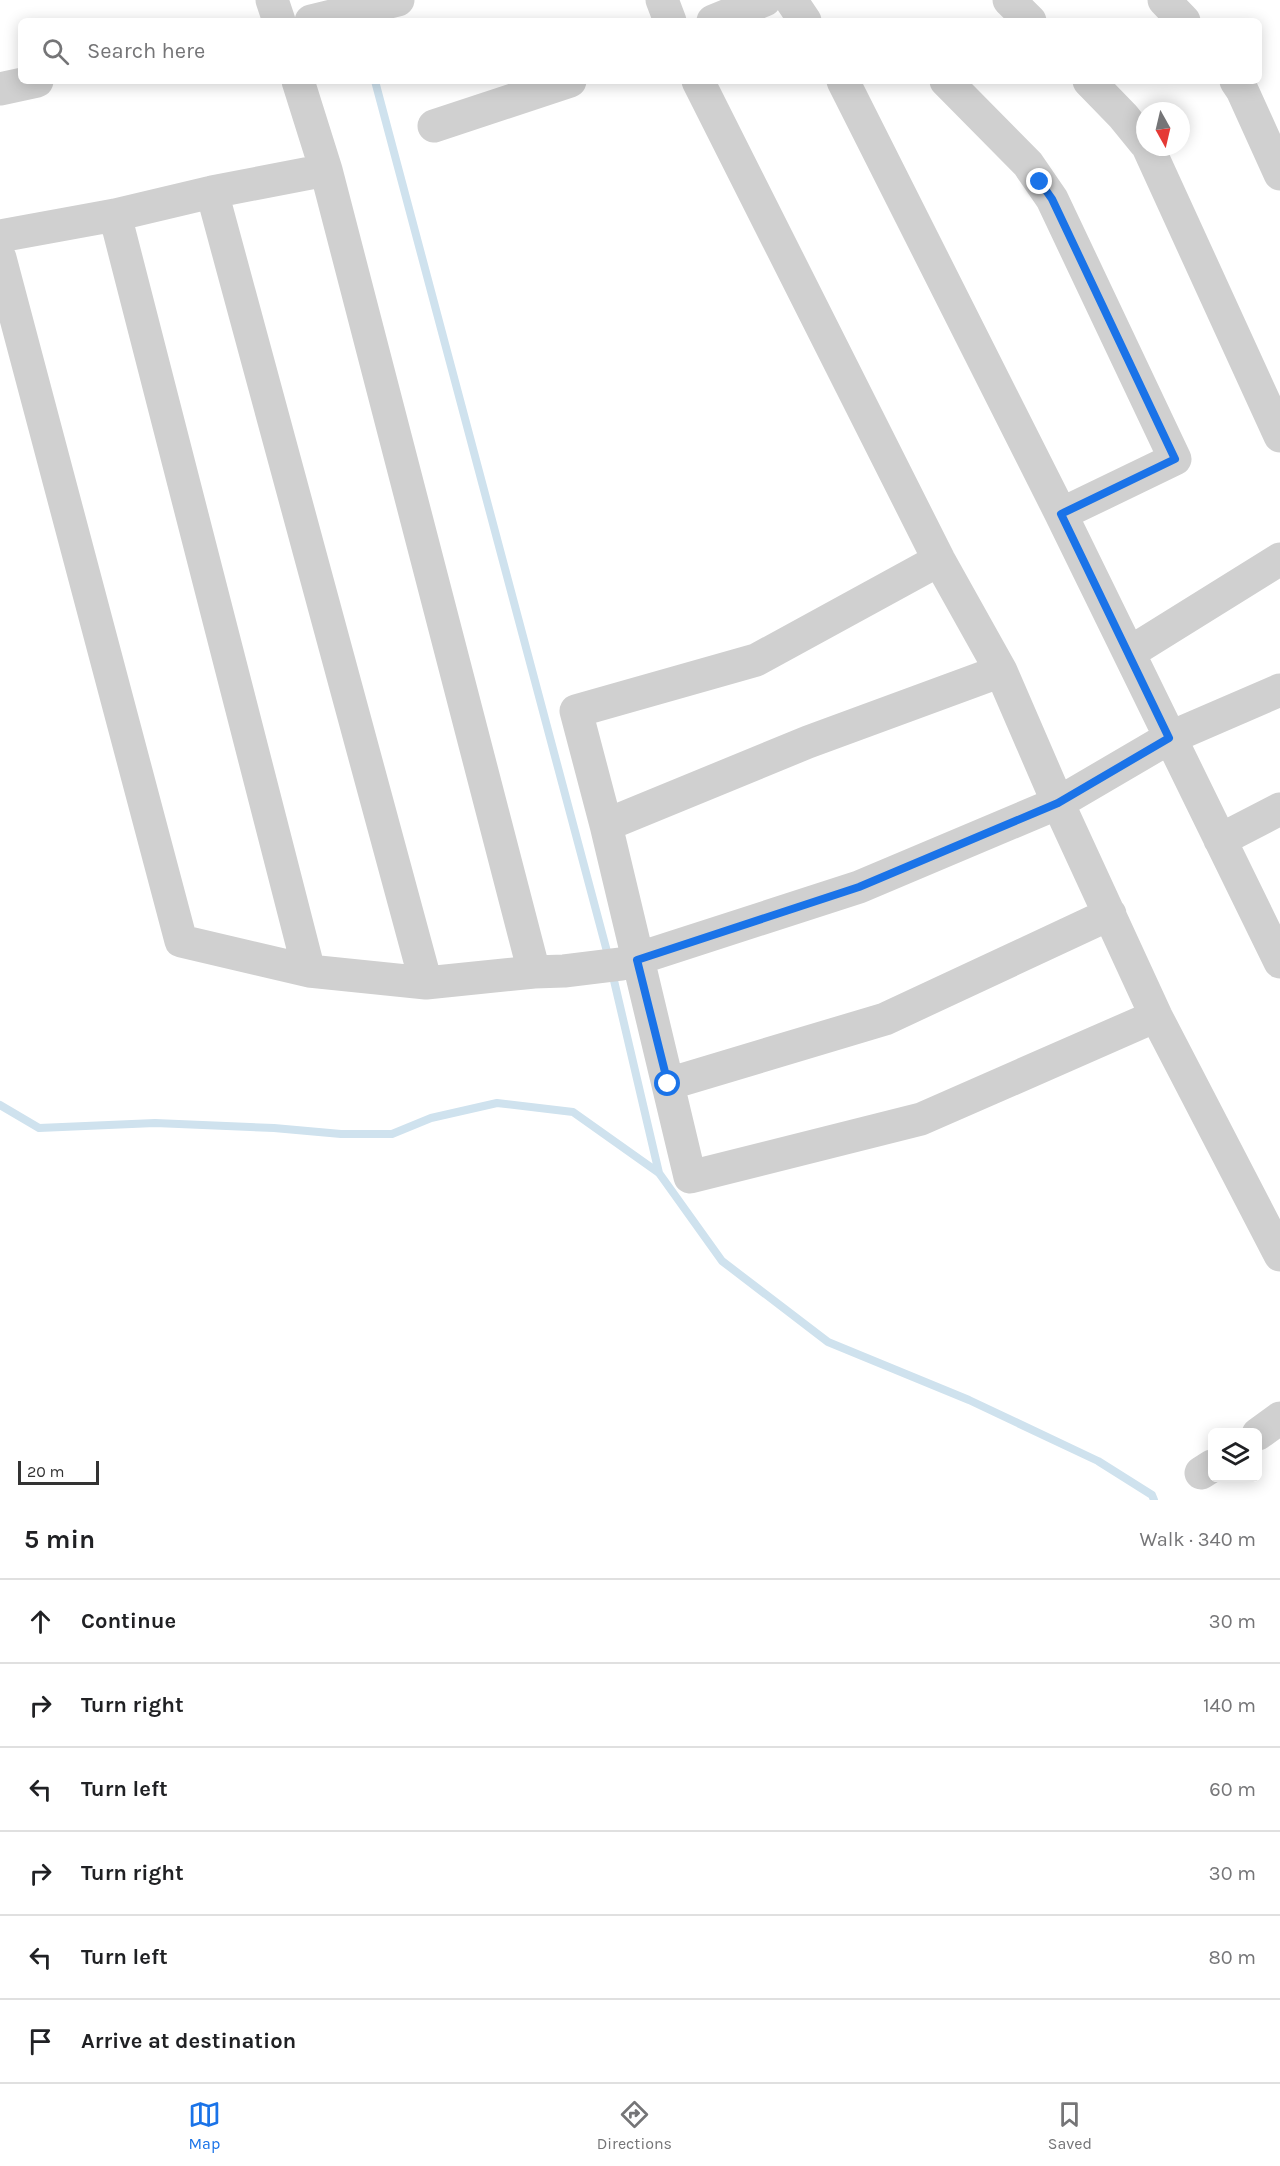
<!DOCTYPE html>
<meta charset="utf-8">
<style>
body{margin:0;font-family:Karla,sans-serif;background:#f6f6f6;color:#202124}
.controls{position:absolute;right:18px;bottom:18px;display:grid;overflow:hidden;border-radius:9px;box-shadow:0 3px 15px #0003}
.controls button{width:54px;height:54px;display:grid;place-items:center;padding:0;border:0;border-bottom:2px solid #e0e0e0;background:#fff;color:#202124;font:30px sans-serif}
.compass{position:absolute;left:1136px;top:102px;width:54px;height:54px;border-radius:50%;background:#fff;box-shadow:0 3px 15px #0003;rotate:172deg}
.scale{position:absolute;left:18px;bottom:15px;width:81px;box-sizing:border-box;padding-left:6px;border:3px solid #333;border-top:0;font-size:16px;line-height:21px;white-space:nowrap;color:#333;-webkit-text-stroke:4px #fff;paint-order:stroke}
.stop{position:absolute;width:18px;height:18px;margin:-14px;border:4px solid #1a73e8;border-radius:50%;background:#fff}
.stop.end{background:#1a73e8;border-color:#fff;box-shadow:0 2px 6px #0008}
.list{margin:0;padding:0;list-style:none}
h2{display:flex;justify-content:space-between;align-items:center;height:78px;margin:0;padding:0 24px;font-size:26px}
h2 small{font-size:20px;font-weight:400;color:#757577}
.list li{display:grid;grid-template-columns:39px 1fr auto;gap:18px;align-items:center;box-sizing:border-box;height:84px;padding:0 24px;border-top:2px solid #e0e0e0}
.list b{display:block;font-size:22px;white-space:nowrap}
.list em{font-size:20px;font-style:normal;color:#757577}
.icon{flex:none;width:33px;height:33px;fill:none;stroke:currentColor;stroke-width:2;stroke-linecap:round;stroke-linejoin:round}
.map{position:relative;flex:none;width:1280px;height:1500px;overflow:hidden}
.search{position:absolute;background:#fff;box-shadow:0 3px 15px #0003;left:18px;right:18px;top:18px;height:66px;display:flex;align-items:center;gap:15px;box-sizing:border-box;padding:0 21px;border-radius:9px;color:#757577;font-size:22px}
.sheet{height:582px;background:#fff}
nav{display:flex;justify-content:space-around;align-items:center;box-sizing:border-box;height:84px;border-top:2px solid #e0e0e0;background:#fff;font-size:16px;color:#757577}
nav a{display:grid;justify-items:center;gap:3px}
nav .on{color:#1a73e8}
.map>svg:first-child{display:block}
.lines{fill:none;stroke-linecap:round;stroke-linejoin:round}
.stream{stroke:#cfe2ee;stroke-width:8}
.minor{stroke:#d0d0d0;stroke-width:33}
.route{stroke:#1a73e8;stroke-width:8}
</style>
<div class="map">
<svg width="1280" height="1500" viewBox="0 0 1280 1500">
<rect width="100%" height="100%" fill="#fff"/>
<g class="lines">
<path class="stream" d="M375 81 609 959
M612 972 659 1173
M0 1105 39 1128 155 1123 274 1128 341 1134H392L431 1118 497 1103 573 1112 659 1173 722 1261 828 1342 969 1400 1098 1461 1152 1495 1154 1500"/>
<path class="minor" d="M272 0 279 21
M662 0 670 21
M791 0 805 21
M1009 0 1030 21
M1164 0 1184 21
M311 21 398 0
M713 21 765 0
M298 81 326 170 534 972
M698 81 939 560 1001 671 1058 803 1156 1016 1280 1255
M843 81 1061 514 1280 962
M946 81 1028 164 1052 199 1175 459 1061 514
M1089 81 1123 116 1145 143
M1236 81 1242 90 1280 174
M0 89 37 81
M434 126 570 81
M1148 147 1280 436
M212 192 426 983
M115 215 309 971
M0 236 115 215 212 192 326 170
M0 258 181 941 309 971 426 983 534 972 564 971 621 964 859 887 1058 803 1169 738 1280 690
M939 560 756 660 576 711 606 825 690 1177 921 1119 1156 1016
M1129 653 1280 559
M606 825 808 742 1001 671
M1220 840 1280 809
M668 1084 885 1019 1110 914
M1258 1434 1280 1418
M1201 1473 1212 1466"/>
</g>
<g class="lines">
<path class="route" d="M668 1084 637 960 859 887 1058 803 1169 738 1061 514 1175 459 1052 199 1040 182"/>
</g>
</svg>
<div class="controls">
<button><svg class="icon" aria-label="layers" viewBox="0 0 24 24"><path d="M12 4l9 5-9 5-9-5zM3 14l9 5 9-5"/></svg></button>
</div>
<svg class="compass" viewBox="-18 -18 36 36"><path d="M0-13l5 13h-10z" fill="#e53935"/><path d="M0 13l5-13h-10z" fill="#757577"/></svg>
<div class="scale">20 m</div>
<div class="stop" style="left:668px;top:1084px"></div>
<div class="stop end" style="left:1040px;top:182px"></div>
<div class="search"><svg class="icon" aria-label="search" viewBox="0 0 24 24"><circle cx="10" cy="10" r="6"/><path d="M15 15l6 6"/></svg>Search here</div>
</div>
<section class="sheet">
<h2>5 min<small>Walk · 340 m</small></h2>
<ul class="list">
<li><svg class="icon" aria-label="ahead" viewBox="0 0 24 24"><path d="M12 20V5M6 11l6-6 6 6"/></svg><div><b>Continue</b></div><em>30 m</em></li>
<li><svg class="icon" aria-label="right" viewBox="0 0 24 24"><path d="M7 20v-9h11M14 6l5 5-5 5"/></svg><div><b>Turn right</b></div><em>140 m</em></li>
<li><svg class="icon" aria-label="left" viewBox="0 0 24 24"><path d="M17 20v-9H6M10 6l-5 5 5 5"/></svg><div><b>Turn left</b></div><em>60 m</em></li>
<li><svg class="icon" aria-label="right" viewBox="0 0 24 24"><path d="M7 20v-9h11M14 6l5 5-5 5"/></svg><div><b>Turn right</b></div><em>30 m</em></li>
<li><svg class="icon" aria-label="left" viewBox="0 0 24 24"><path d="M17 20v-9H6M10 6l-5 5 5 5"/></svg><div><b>Turn left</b></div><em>80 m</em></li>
<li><svg class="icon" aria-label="arrive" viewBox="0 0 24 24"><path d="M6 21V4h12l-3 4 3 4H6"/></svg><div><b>Arrive at destination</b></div></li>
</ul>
</section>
<nav>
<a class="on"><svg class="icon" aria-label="map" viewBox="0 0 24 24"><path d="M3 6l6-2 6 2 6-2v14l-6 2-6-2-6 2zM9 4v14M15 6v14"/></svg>Map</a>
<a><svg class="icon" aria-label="directions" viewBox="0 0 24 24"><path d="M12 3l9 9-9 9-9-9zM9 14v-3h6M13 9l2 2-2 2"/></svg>Directions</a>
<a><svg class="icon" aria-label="saved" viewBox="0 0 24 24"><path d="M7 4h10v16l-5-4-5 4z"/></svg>Saved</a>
</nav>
